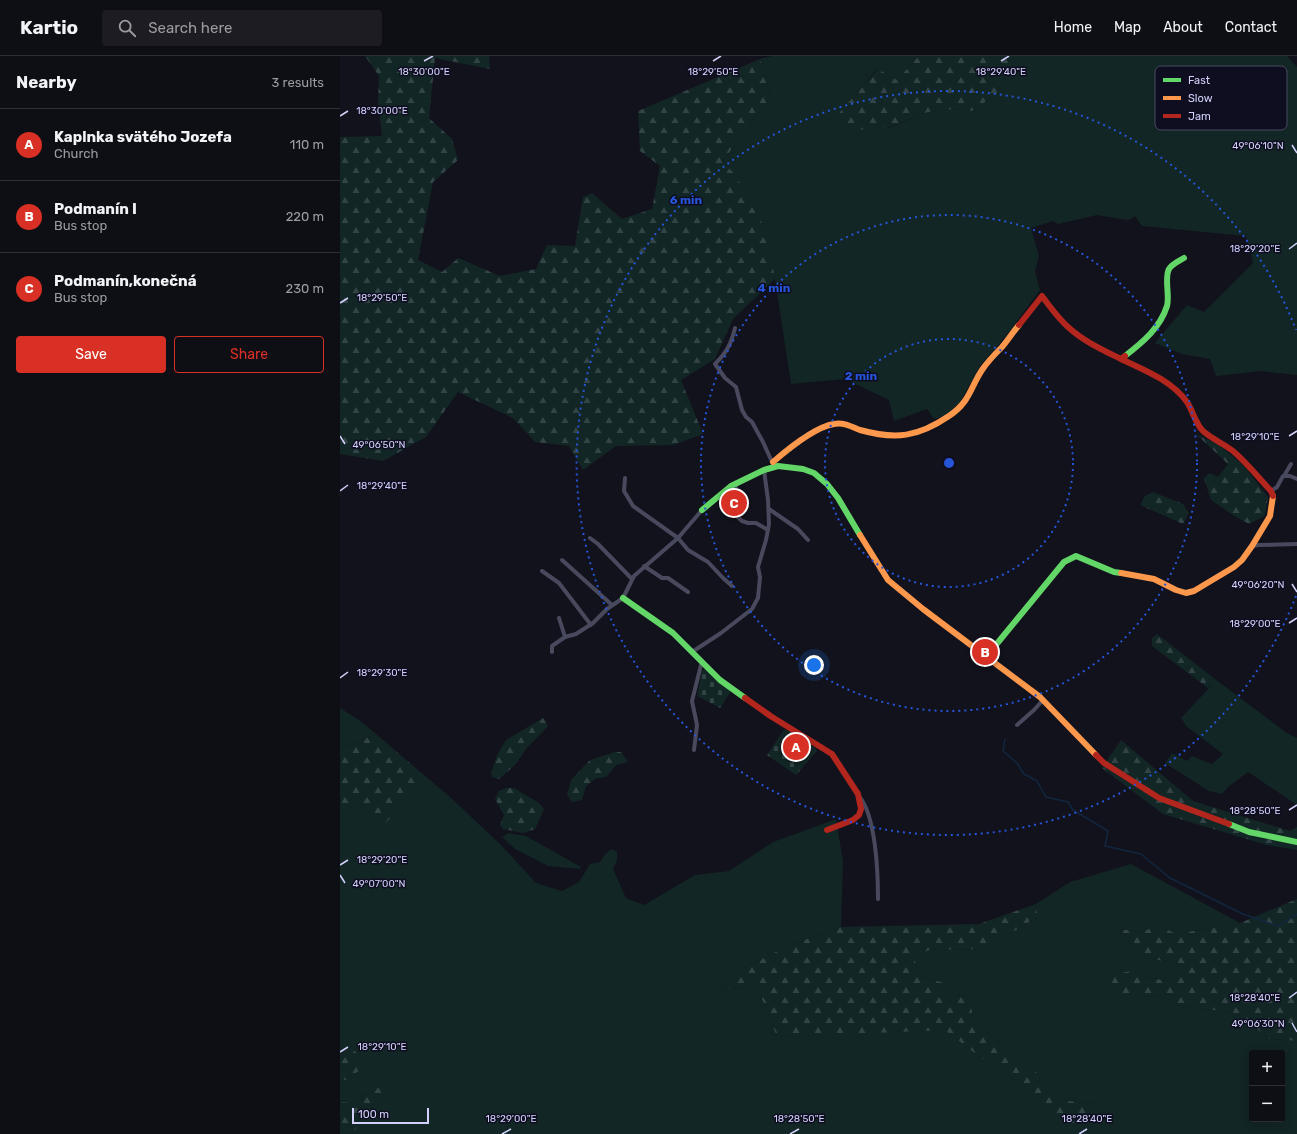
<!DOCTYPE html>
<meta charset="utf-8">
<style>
body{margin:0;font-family:Rubik,sans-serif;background:#1c1c22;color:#f1f3f6}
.controls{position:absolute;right:12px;bottom:12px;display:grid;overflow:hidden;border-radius:4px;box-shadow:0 2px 10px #0003}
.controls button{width:36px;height:36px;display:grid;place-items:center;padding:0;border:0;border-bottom:1px solid #2e2e34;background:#0e0e15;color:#f1f3f6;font:20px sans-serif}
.scale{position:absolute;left:12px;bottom:10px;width:77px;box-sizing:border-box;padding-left:4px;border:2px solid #d1d1fc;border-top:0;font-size:11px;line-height:14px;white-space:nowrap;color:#d1d1fc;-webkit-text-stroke:3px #0f0e20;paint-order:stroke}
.you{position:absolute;left:474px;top:609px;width:14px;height:14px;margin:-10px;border:3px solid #fff;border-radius:50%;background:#1a73e8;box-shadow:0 0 0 6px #1a73e833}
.badge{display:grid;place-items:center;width:26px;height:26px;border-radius:50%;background:#d93025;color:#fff;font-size:13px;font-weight:700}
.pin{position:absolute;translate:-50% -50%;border:2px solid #fff;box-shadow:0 1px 4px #0006}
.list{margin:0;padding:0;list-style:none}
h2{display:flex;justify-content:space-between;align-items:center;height:52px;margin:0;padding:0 16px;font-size:17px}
h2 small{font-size:13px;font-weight:400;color:#9b9ca0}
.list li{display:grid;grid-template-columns:26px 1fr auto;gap:12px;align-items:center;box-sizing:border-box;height:72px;padding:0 16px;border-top:1px solid #2e2e34}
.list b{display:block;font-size:15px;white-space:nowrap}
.list p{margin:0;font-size:13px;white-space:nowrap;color:#9b9ca0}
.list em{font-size:13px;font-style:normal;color:#9b9ca0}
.actions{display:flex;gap:8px;padding:12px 16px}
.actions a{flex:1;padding:9px 0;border:1px solid #d93025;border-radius:4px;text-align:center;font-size:14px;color:#d93025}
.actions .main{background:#d93025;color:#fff}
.icon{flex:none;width:22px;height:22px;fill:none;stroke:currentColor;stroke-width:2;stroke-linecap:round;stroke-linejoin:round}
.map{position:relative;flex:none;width:957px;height:1078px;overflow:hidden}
header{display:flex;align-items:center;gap:24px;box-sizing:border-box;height:56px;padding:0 20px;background:#0e0e15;border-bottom:1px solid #2e2e34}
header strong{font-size:19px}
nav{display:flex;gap:22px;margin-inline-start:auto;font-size:14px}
.search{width:280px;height:36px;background:#1c1c22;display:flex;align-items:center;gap:10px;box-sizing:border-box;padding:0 14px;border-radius:4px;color:#9b9ca0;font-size:15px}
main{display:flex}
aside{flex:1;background:#0e0e15}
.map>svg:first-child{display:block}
.green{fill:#122625;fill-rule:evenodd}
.forest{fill:url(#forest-firs)}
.cemetery{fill:url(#cemetery-stones)}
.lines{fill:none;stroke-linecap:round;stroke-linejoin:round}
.stream{stroke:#11273f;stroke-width:1.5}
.street{stroke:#48495d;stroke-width:4}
.fast{stroke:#63d668;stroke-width:6}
.slow{stroke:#ff974d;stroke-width:6}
.jam{stroke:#b3261e;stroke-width:6}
.ticks{fill:none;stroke:#d1d1fc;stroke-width:1.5}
.ring{fill:none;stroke:#2655da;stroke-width:2;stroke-dasharray:2 4}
.key{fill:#0f0e20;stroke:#494862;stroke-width:1}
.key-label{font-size:11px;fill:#d1d1fc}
.ticks-label{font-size:10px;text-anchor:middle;fill:#d1d1fc;stroke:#0f0e20;stroke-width:3;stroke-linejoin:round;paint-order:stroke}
.centre{fill:#2655da;stroke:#0f0e20;stroke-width:2}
.ring-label{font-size:12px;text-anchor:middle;font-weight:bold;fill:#2655da;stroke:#0f0e20;stroke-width:3;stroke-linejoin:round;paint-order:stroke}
</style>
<header>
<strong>Kartio</strong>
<div class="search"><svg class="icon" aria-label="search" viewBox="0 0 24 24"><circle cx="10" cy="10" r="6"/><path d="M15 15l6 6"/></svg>Search here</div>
<nav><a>Home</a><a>Map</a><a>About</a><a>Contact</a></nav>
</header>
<main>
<aside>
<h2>Nearby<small>3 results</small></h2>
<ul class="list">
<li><span class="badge">A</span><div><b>Kaplnka svätého Jozefa</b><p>Church</p></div><em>110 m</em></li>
<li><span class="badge">B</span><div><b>Podmanín I</b><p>Bus stop</p></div><em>220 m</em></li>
<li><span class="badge">C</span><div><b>Podmanín,konečná</b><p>Bus stop</p></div><em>230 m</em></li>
</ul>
<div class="actions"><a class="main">Save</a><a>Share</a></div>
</aside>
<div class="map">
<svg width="957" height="1078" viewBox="0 0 957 1078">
<defs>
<pattern id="forest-firs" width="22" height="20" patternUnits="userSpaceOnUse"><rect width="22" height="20" fill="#122625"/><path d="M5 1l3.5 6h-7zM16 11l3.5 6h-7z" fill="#334446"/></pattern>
<pattern id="cemetery-stones" width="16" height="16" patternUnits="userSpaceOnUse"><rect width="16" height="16" fill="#122625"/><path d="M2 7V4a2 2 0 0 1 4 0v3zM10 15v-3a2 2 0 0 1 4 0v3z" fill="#334446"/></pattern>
</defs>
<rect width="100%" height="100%" fill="#12121c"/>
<path class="green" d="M432 0H579L557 24 537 13 494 64 549 72 588 56 615 53 632 55 657 38 666 16 676 7 689 0H947L957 11V319L921 315 876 320 870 303 842 298 815 287 847 249 864 256 913 207 906 180 802 170 795 160 791 163 787 164 757 159 718 168 713 165 691 172 699 200 695 215 700 234 666 280 640 310 620 346 606 360 594 363 587 353 554 365 549 344 505 323 451 328 435 223 382 106 431 41 420 3Z
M871 620 947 677 957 682V749L908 716 888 731 882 738 869 735 825 707 832 697 847 705 852 700 872 708 883 698 846 670 841 662 872 629Z
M0 652 19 664 36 678 0 693Z
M78 714 109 740 161 789 196 827 222 835 239 826 250 808 260 806 265 798 271 793 277 796V804L273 813 286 842 304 849 355 819 389 815 433 786 496 763 503 805 501 871 447 890 385 922 381 933 417 930 437 981 605 973 640 1001 665 1013 691 1044 762 1049 721 1044 696 1016 672 999 633 963 630 942 605 937 602 926 579 921 574 900 590 894 645 893 697 861 696 848 730 826 791 808 900 867 836 878 817 868 803 876 779 873 802 901 838 908 834 926 805 921 795 914 801 941 832 938 834 949 896 957 930 983 957 985V1078H6L15 1074 32 1035 12 1047 0 1046V1023H6L13 994H0V761L13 749 78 727ZM912 997H942V1063H912Z
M168 777 186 780 241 811 240 813 208 810 175 793 162 781Z"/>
<path class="forest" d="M25 0H149L150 13 95 2 89 62 112 83 118 104 93 126 78 204 102 216 118 202 160 220 196 213 207 189 235 190 243 141 252 137 282 163 312 153 320 110 300 95 298 55 420 3 431 41 382 106 395 118 427 177 435 223 393 263 375 303 341 324 363 378 333 389 276 390 243 414 229 390 195 386 173 362 118 336 86 381 43 405 0 398V81L42 80 38 46 39 20Z
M579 0H689L676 7 666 16 657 38 632 55 615 53 588 56 548 72 511 74 493 64 538 13 557 24Z
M856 378 879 389 904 410 928 441 925 460 909 468 896 461 871 444 864 422 870 417 878 421 888 408Z
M813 436 843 448 849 457 843 468 800 449 805 440Z
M817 578 871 620 872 629 868 632 812 590V582Z
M203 662 208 670 185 694 176 708 159 723 152 721 151 717 157 699 166 684Z
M36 678 78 714V727L42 772 13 749 0 761V693Z
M781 684 853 745 950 775 957 771V794L927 789 823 758 762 712Z
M275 696H281L288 706 276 709 266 721 255 723 246 730 242 744 232 746 227 739 231 724 250 704Z
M166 732H174L199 747 204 753 195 773 183 777 163 773 160 769 164 759 155 743 159 735Z
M957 843V985L930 983 896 957 834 949 831 938 801 941 773 939 772 919 795 914 805 921 834 926 838 908 802 901 779 873 803 876 817 868 836 878 900 867Z
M696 848 697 861 645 893 590 894 574 900 579 921 602 926 605 937 630 942 633 963 672 999 696 1016 721 1044 762 1049 736 1068 711 1061 691 1044 665 1013 640 1001 605 974 437 981 417 930 381 933 385 922 447 890 501 871 639 868Z
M0 994H13L24 1002 23 1012 6 1024 0 1023Z
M43 1029 46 1032 15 1074 6 1078H0V1046L12 1047Z"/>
<path class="cemetery" d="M365 612 375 623 391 635 380 652 357 640 362 615Z
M447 673 474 691 477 695 456 719 427 699 443 675Z"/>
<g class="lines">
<path class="stream" d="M665 683 663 695 677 707 684 718 697 725 706 741 728 746 733 754 768 775 765 790 801 798 830 822 903 858 938 870 957 858"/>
<path class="street" d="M395 272C391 288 387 296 375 308L385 322 396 331 402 354 406 361 412 366 423 386 433 408
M944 420 951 408
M285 422 284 435 293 450 338 482 348 494 368 506 383 522 392 530
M931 435 937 431 943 420H950L957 423
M378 440 387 451 393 443 397 426
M387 451 402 465 408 467H416L428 474
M429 453 458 473 468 484
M250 482 258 488 292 523
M912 490 919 489 957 488
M222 504 272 549
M304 510 322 522H328L348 536
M202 515 219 527 251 569
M219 562 225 581
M212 596V590L225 581 236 578 253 567 267 553 283 542 294 520 338 482 362 454
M352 596 381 577 412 553 418 542 420 521 418 511 426 484 429 468 428 444 424 414
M677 669 694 654 703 644
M354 694 357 669 352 645 362 605
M519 740C536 760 538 817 538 843"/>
<path class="fast" d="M785 300C803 286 820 272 827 250 830 240 824 222 829 213 832 208 839 205 844 202
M362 454 391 430 424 414 438 410 463 413 474 417 487 428 498 442 520 479
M283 542 333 577 380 624 405 642
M646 601 724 506 736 500 774 516 781 517
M889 768 909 776 957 786"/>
<path class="slow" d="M433 406C448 393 475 371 494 368 504 366 512 371 520 374 556 384 578 381 609 360 630 346 630 332 642 314 648 305 655 298 662 291 668 284 673 276 679 269
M520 479 548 524 583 553 700 641 756 699
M781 517 814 523 836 534 846 537 854 535 894 511 902 504 912 490 930 460 933 440"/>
<path class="jam" d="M679 269 702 240C710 251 718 262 728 271 743 285 763 294 781 303
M785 300 781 303C804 314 831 324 847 346 853 355 855 367 863 375 872 383 884 388 893 395 907 407 919 422 931 435L933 440
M405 642 432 661 492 698 518 738 521 753 519 759 513 764 487 774
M756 699 764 707 819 742 889 768"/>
</g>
<path class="ticks" d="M84 5 93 0M373 5 381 0M661 5 669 0M0 60 8 55M952 89 957 97M949 193 957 187M0 247 8 242M0 380 5 388M949 380 957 375M0 435 8 429M952 528 957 536M949 567 957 562M0 622 8 616M949 754 957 749M0 809 8 804M0 819 5 827M949 942 957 936M952 967 957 976M0 996 8 991M162 1078 171 1073M450 1078 459 1073M739 1078 747 1073"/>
<g class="ring">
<circle cx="609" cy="407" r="124"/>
<circle cx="609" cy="407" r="248"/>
<path d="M956 540A372 372 0 1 1 956 274"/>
</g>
<rect x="815" y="10" width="132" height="64" rx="6" class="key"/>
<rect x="823" y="22" width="18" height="4" fill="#63d668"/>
<rect x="823" y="40" width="18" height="4" fill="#ff974d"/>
<rect x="823" y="58" width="18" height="4" fill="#b3261e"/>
<g class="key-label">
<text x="848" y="28">Fast</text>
<text x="848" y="46">Slow</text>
<text x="848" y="64">Jam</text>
</g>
<g class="ticks-label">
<text x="84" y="19">18°30'00"E</text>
<text x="373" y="19">18°29'50"E</text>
<text x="661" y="19">18°29'40"E</text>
<text x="42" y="58">18°30'00"E</text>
<text x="918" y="93">49°06'10"N</text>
<text x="915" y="196">18°29'20"E</text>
<text x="42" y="245">18°29'50"E</text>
<text x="915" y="384">18°29'10"E</text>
<text x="39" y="392">49°06'50"N</text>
<text x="42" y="433">18°29'40"E</text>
<text x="918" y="532">49°06'20"N</text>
<text x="915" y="571">18°29'00"E</text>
<text x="42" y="620">18°29'30"E</text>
<text x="915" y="758">18°28'50"E</text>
<text x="42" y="807">18°29'20"E</text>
<text x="39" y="831">49°07'00"N</text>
<text x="915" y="945">18°28'40"E</text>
<text x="918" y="971">49°06'30"N</text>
<text x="42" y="994">18°29'10"E</text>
<text x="171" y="1066">18°29'00"E</text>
<text x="459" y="1066">18°28'50"E</text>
<text x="747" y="1066">18°28'40"E</text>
</g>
<circle cx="609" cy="407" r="6" class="centre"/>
<g class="ring-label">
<text x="346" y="148">6 min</text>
<text x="434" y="236">4 min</text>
<text x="521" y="324">2 min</text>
</g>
</svg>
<div class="controls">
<button>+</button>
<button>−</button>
</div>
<div class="scale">100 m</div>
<div class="you"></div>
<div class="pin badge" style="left:456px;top:691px">A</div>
<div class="pin badge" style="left:645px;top:596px">B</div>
<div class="pin badge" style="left:394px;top:447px">C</div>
</div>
</main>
